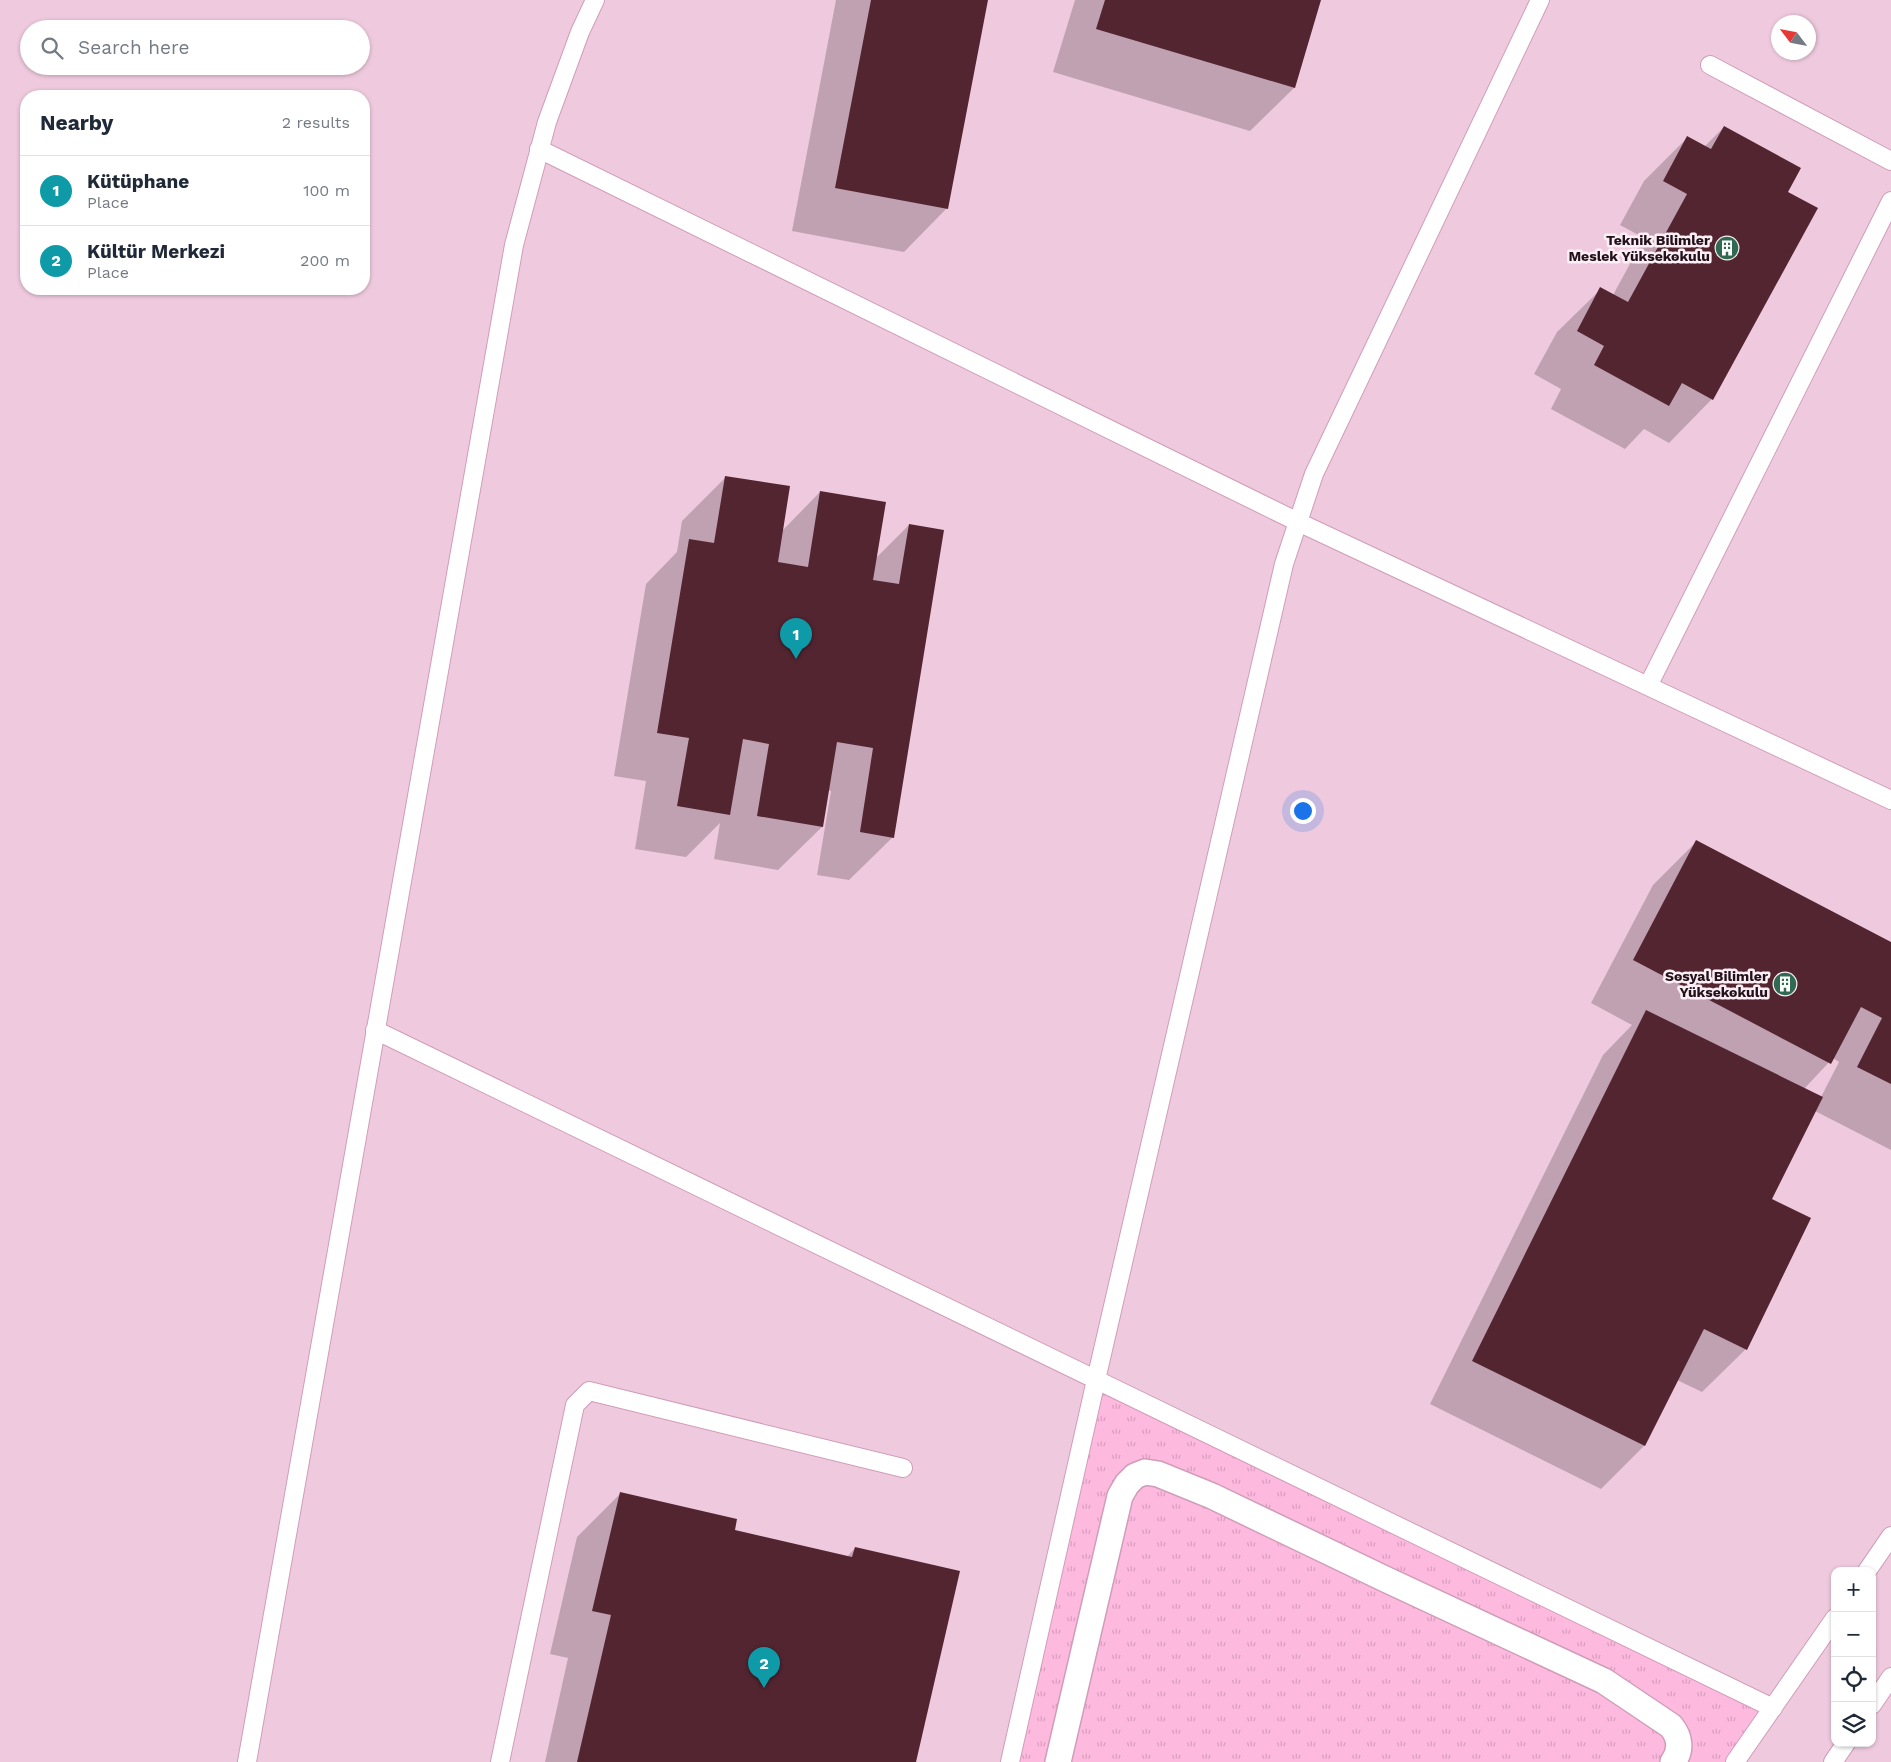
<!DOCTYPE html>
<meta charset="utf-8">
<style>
body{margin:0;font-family:"Work Sans",sans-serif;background:#f2f2f3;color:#1f2937}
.controls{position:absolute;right:15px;bottom:15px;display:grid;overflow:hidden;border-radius:10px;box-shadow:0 1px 4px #0004}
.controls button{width:45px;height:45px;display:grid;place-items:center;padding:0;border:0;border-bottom:1px solid #e0e1e3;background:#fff;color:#1f2937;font:25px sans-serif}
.compass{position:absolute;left:1771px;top:15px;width:45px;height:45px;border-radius:50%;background:#fff;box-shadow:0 1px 4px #0004;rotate:302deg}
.you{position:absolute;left:1302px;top:810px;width:18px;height:18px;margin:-12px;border:4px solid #fff;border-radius:50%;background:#1a73e8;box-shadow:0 0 0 8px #1a73e833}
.badge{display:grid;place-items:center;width:32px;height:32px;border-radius:50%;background:#111827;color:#fff;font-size:16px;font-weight:700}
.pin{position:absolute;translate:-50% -41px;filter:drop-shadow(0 1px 2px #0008)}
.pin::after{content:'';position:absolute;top:26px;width:18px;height:15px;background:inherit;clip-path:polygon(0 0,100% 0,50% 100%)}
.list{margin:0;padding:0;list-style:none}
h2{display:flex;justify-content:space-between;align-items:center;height:65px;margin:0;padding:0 20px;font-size:21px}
h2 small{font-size:16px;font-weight:400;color:#747a83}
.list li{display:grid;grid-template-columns:32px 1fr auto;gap:15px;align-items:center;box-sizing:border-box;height:70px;padding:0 20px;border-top:1px solid #e0e1e3}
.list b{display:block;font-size:19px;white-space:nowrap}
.list p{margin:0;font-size:16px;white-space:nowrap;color:#747a83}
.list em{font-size:16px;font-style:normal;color:#747a83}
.icon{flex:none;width:28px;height:28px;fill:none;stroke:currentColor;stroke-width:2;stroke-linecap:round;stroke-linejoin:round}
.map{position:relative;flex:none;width:1891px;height:1762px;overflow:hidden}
.search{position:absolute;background:#fff;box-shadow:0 1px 4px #0004;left:20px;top:20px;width:350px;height:55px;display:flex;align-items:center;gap:12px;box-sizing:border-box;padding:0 18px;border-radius:28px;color:#747a83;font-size:19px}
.panel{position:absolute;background:#fff;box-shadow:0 1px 4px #0004;left:20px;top:90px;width:350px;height:205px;border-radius:20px}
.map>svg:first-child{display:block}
.built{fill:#efcade;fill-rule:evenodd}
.grass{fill:url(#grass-tufts)}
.shadow{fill:#0003;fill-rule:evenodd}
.building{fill:#532531}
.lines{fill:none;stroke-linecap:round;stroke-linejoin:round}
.service-casing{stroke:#d09db9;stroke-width:20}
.pedestrian-casing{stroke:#d09db9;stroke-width:28}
.service{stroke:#fff;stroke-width:18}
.pedestrian{stroke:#fff;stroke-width:25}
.labels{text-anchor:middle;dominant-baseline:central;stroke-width:5;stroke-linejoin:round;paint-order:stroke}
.poi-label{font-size:14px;font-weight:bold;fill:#22101a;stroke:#fbeff5;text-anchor:end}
</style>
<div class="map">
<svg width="1891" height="1762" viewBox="0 0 1891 1762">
<defs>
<pattern id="grass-tufts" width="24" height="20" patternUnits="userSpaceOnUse" patternTransform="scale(1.25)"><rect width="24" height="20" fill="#feb9df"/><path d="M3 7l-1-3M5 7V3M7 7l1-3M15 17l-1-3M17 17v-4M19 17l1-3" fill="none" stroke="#d99ebf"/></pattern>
</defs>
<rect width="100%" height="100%" fill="#fcdbec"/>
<path class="built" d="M0 0H1891V1762H0ZM1778 22H1808V52H1778ZM29 29H361V66H29ZM26 96H364V289H26ZM1835 1571H1872V1743H1835Z"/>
<path class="grass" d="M1096 1380 1773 1708 1735 1762H1010Z"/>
<path class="shadow" d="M836 0H987L947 208 904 252 792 231Z
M1075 0H1320L1294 88 1250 131 1053 72Z
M1724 127 1786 193 1712 399 1669 443 1644 429 1625 449 1551 409 1561 389 1534 374 1557 332 1601 289 1613 295 1644 238 1620 225 1644 181 1687 138 1704 147Z
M726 477 782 531 820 492 875 559 909 525 893 837 849 880 817 875 831 791 828 790 822 827 778 870 714 859 720 823 686 857 635 849 646 781 614 776 646 584 677 552 682 521Z
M1697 841 1891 943V1150L1815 1111 1771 1200 1746 1349 1702 1392 1677 1380 1644 1446 1601 1489 1430 1404 1603 1055 1632 1025 1591 1003 1653 885ZM1833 1058 1839 1062 1821 1097 1804 1089Z
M620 1494 733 1531 847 1557 855 1548 915 1762H545L568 1658 550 1654 577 1537Z"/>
<path class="building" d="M871 0H988L948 209 835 188Z
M1105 0H1321L1295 88 1096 29Z
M1724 126 1801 168 1788 192 1818 208 1713 400 1682 383 1669 406 1594 365 1604 346 1577 331 1600 287 1628 302 1687 194 1663 181 1687 136 1711 149Z
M725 476 790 486 778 562 808 567 820 491 886 502 873 580 899 584 909 524 944 530 894 838 860 832 873 748 837 742 823 827 757 816 769 744 743 739 730 815 677 806 689 738 657 733 689 539 714 543Z
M1696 840 1891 942V1084L1857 1067 1882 1018 1861 1007 1831 1064 1633 960Z
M1646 1010 1823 1097 1772 1199 1811 1218 1747 1350 1704 1329 1645 1446 1472 1361Z
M620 1492 737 1519 735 1530 852 1557 855 1547 960 1571 916 1762H577L611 1615 592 1611Z"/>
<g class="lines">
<g class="service-casing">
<path id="service" d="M1710 65 1891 161
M539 149 1298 522 1891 800
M1648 686 1891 201
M375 1030 1773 1708
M1867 1571 1891 1536
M1872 1705 1891 1677
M247 1762 514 245 547 122 580 32 595 0
M500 1762 575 1405 589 1391 903 1468
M1010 1762 1096 1380 1284 564 1314 474 1540 0
M1735 1762 1835 1618
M1833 1762 1846 1743"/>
</g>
<g class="pedestrian-casing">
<path id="pedestrian" d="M1058 1762 1120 1496 1127 1484 1135 1476 1145 1472 1158 1474 1212 1496 1385 1579 1604 1681 1671 1726C1680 1737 1682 1750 1673 1762"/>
</g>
<use href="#service" class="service"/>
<use href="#pedestrian" class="pedestrian"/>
</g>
<defs>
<g id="building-disc" transform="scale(1.25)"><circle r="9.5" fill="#316a53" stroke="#fbeff5"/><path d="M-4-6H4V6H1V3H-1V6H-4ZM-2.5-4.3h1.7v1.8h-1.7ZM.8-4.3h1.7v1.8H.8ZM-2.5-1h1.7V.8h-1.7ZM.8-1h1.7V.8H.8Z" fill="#fff"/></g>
</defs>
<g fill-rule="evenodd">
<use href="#building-disc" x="1727" y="248"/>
<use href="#building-disc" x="1785" y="984"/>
</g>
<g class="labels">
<g class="poi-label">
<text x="1710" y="240">Teknik Bilimler<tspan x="1710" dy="16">Meslek Yüksekokulu</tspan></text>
<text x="1768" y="976">Sosyal Bilimler<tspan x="1768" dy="16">Yüksekokulu</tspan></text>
</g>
</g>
</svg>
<div class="controls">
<button>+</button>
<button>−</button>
<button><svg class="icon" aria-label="locate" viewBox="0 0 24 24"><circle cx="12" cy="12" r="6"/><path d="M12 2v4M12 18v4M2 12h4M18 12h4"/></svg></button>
<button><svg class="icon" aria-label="layers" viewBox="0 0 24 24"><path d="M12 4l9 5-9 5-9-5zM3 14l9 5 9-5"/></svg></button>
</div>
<svg class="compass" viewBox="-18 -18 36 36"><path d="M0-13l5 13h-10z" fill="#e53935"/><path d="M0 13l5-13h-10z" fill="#747a83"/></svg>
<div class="you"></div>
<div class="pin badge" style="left:796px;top:659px;background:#0f9aa8">1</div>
<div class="pin badge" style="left:764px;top:1688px;background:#0f9aa8">2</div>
<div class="search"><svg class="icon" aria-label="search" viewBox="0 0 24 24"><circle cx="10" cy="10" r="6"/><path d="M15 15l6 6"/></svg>Search here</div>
<section class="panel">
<h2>Nearby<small>2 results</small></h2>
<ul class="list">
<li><span class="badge" style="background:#0f9aa8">1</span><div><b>Kütüphane</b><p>Place</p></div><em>100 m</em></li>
<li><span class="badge" style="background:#0f9aa8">2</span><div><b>Kültür Merkezi</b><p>Place</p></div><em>200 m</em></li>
</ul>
</section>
</div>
